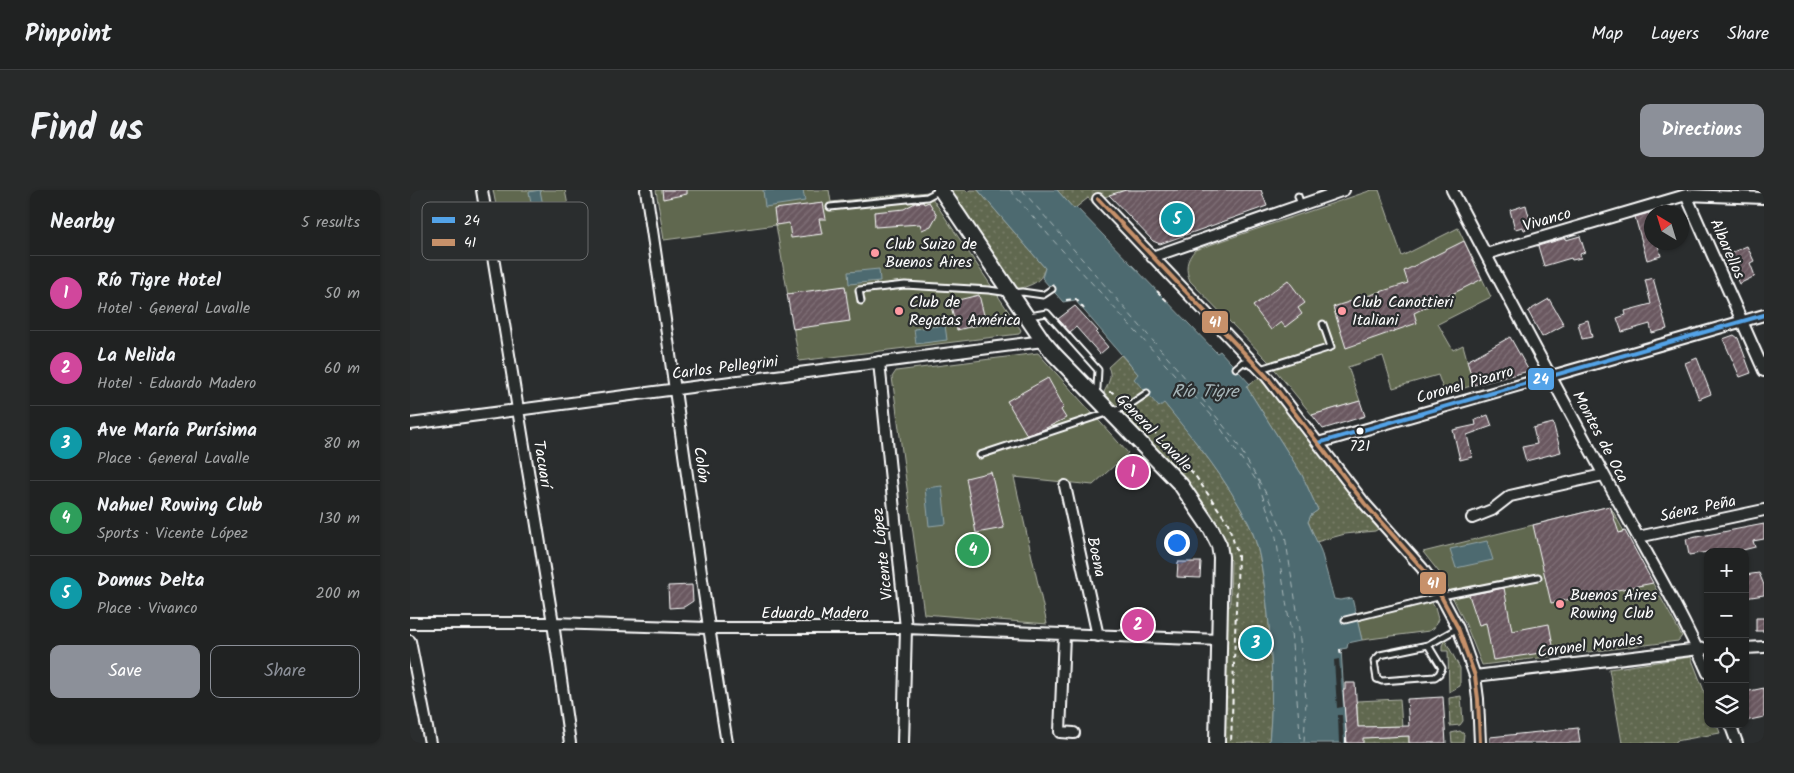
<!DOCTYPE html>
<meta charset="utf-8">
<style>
body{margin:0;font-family:Kalam,sans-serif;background:#282a2a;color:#f1f3f6}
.controls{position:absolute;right:15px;bottom:15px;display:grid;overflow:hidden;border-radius:10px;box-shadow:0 1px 4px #0004}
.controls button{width:45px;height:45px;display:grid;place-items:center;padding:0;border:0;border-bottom:1px solid #3d3f40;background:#202222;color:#f1f3f6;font:25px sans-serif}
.compass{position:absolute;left:1234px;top:15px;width:45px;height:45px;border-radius:50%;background:#202222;box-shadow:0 1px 4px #0004;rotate:322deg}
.you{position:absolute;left:766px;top:352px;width:18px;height:18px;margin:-12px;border:4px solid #fff;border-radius:50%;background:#1a73e8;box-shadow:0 0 0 8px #1a73e833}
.badge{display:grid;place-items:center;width:32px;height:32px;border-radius:50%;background:#8c9099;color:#fff;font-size:16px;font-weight:700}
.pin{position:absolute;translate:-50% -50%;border:2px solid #fff;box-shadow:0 1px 5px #0006}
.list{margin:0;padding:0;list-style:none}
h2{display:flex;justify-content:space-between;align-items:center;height:65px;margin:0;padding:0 20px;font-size:21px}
h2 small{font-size:16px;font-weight:400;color:#a2a4a5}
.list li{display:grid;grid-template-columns:32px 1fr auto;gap:15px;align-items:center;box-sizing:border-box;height:75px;padding:0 20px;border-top:1px solid #3d3f40}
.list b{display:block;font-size:19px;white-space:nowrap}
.list p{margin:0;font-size:16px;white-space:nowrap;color:#a2a4a5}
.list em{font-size:16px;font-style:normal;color:#a2a4a5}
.actions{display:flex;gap:10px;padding:15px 20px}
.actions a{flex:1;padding:11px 0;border:1px solid #8c9099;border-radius:10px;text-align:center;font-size:18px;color:#8c9099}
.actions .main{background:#8c9099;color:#fff}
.icon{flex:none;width:28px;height:28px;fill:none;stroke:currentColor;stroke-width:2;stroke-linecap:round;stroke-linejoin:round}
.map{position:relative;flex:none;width:1354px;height:553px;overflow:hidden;border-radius:10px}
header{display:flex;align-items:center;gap:30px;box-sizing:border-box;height:70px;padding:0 25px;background:#202222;border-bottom:1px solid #3d3f40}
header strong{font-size:24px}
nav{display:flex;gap:28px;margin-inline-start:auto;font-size:18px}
.intro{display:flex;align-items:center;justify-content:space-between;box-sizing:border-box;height:120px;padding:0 30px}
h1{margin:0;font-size:35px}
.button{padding:12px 22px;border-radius:10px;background:#8c9099;color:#fff;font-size:18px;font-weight:700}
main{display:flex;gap:30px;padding:0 30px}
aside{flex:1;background:#202222;border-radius:10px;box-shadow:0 1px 4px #0004}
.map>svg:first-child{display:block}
.grass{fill:#61684f;stroke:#b0b4a7}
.park{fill:url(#park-dots);stroke:#b0b4a7}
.water{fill:#4d6b70;stroke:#94a6a9}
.pier{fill:#2a2d2e}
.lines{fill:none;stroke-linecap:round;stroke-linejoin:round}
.ferry{stroke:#a6b5b8;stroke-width:1;stroke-dasharray:6 5;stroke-linecap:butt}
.building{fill:url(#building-hatch);stroke:#fff}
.lane-casing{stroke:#fff;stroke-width:9}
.street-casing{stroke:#fff;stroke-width:14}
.secondary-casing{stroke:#fff;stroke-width:18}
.path{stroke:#fff;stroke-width:2;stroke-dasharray:5 4;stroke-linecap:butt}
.lane{stroke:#2a2d2e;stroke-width:5}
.street{stroke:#2a2d2e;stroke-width:10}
.secondary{stroke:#2a2d2e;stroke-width:14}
.bus-1-casing{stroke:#2a2d2e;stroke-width:8}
.bus-2-casing{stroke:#2a2d2e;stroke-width:8}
.bus-1{stroke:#53a3e8;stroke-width:4}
.bus-2{stroke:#c7916a;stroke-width:4}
.poi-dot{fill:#ff9aa2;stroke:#2a2d2e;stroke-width:2}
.bus-dot{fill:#fff;stroke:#2a2d2e;stroke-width:2}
.labels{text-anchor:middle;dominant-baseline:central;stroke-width:4.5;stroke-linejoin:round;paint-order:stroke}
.bus-label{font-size:15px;fill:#fff;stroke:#2a2d2e}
.street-label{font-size:16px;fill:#fff;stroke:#2a2d2e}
.poi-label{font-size:16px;fill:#fff;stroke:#2a2d2e;text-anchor:start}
.water-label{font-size:18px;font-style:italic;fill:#a6b5b8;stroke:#2a2d2e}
.key{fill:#2a2d2e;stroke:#6a6c6d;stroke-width:1}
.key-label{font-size:14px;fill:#fff}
.line-badge{stroke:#2a2d2e;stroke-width:2}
.badge-label{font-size:14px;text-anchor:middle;font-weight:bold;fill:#fff}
</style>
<header>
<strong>Pinpoint</strong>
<nav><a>Map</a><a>Layers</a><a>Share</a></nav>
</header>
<div class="intro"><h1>Find us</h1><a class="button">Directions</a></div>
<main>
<aside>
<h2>Nearby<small>5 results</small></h2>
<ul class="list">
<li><span class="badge" style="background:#d1479c">1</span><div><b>Río Tigre Hotel</b><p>Hotel · General Lavalle</p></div><em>50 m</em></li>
<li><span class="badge" style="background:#d1479c">2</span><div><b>La Nelida</b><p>Hotel · Eduardo Madero</p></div><em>60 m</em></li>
<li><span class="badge" style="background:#0f9aa8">3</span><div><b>Ave María Purísima</b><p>Place · General Lavalle</p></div><em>80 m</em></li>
<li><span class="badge" style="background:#2e9e5b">4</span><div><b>Nahuel Rowing Club</b><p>Sports · Vicente López</p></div><em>130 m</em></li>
<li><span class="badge" style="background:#0f9aa8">5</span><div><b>Domus Delta</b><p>Place · Vivanco</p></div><em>200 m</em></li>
</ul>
<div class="actions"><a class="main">Save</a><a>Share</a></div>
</aside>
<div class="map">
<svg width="1354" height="553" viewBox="0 0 1354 553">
<defs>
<pattern id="park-dots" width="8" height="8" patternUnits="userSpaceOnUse" patternTransform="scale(1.25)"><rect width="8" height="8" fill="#61684f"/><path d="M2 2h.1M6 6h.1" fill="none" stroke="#797f69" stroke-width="1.8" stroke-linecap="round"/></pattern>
<pattern id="building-hatch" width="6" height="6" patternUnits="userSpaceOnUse" patternTransform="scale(1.25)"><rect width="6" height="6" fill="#6a5860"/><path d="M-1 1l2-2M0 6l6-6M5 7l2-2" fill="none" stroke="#807178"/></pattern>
</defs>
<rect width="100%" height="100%" fill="#2a2d2e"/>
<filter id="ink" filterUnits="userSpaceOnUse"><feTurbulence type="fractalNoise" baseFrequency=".02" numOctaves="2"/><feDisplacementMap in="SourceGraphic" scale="10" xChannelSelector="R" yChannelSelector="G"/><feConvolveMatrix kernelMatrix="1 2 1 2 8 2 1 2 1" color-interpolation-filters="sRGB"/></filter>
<g filter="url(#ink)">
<path class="grass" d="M83 0H155L161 31 91 41Z
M246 0H419L421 12 518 2 611 140 609 144 389 171 366 35 254 50Z
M962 0H969L992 66 1048 38 1081 107 1028 134 1043 160 1053 155 1064 195 1035 204 1028 185 983 198 973 166 938 177 950 211 902 225 857 170 780 91C775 79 776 70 785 60Z
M628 163 718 263 683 295 604 287 637 434 514 424 482 187 486 181Z
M1200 316 1272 446 1268 451 1072 475 1056 435 1032 386 1013 362Z
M1018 406 1025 418 1028 429 1024 438 1019 441 952 450 945 423Z"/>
<path class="park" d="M537 0H556L557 2 560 0H568L635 78C630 94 622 94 607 100Z
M647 0H716L682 11 678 8 664 19Z
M711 165 729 185 725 189 749 216 754 212C785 251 817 289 839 334 848 353 851 373 854 393 862 446 864 500 859 553H813L817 452V417L820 416 821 370 816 365 810 337 799 320 771 283 699 212 700 209 694 202C698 195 703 185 698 177Z
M850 187 859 198 970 338 965 341 935 344 906 352 898 331 901 325 908 320 892 285 836 196Z
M1035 450 1050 478V496L1039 502 1038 461H1032V455Z
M1281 467 1298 511V534H1307L1310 543 1266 551V553H1212L1199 479Z
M1051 506 1053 531 1050 535 1040 536 1039 508Z
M990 509 992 536 948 537 947 511Z
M1050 541 1054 544 1053 553H1042L1041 543Z
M999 546V553H948V548Z"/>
<path class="water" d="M130 0 135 26 124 28 119 2Z
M353 0H393L395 11 355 17Z
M568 0H647L664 19 666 17 807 163 810 161 840 194 836 196 892 285 908 320 901 325 898 332 911 361 924 409 930 410 942 408 952 450 938 453 937 458 931 459 937 553H859C864 500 862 446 854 393 851 373 848 353 839 334 817 289 785 251 754 213L749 217 724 189 728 184 665 110 653 112 632 88 635 78Z
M469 79 470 91 439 94 438 82Z
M535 135 537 150 506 154 504 139Z
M532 296 536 334 519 336 515 298Z
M1077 351 1083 370 1046 378 1040 359Z"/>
<path class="pier" d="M929 469 933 517 927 518 924 470Z
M928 525H932L934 553H929Z"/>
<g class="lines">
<path class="ferry" d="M600 0 642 49 803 227 848 293 865 341 881 443 891 553
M612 0 777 190 825 250 857 305 875 346 887 420 896 510 894 553"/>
</g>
<path class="building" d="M252 0H277V4L253 9Z
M716 0H851L857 16 750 54 743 51 699 5Z
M513 12 514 14 519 12 527 25 521 36 512 40 510 34 465 37 464 22 494 19 505 13Z
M413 13 416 29H409L412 44 381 48 379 33 366 35 364 19Z
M1116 15 1122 38 1114 40 1113 37 1105 39 1100 20Z
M1239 23 1242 33V52H1247L1251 66 1237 70 1225 27Z
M1170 46 1175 62 1170 64 1171 68 1162 70 1161 68 1134 76 1128 56 1156 48V50Z
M1054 51 1072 89 1004 123 1007 133 936 158 923 117 998 93 994 81Z
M1337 56 1344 71 1340 73 1345 86 1329 94 1316 65Z
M1243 88 1257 139 1242 143 1240 134 1212 142 1207 128 1216 125 1215 121 1241 114 1235 90Z
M878 90 895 113 888 118 892 124 875 137 871 132 861 140 843 116Z
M435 96 440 131 383 139 377 104Z
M569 105 576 133 547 140 540 112Z
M1139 109 1154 135 1132 147 1118 121Z
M665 116 688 141 686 143 698 157 690 164 666 137 660 142 648 129Z
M1178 130 1182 147 1172 149 1168 133Z
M1324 145 1328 148 1341 183 1330 187 1313 149Z
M1100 147 1119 181 1064 195 1057 171Z
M1287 168 1301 204 1289 209 1275 173Z
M638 188 654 217 651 220 656 228 632 240 617 245 597 211Z
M950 211 955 226 913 239 902 225Z
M1078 225 1082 236 1057 245 1062 267 1050 270 1043 240 1066 235 1065 230Z
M1143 233 1151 262 1116 271 1112 257 1127 254 1123 238Z
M581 282 594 338 566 343 556 288Z
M1200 316 1209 343 1215 341 1243 393 1141 413 1123 335Z
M1354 334V349L1343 351 1345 357 1325 362H1297L1279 365 1276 349Z
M768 372H791L790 388 767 387Z
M1349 383 1354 395V405L1335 408V385Z
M282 395 283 411 274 417 259 418 258 396Z
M1094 398 1102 441 1139 434 1144 461 1083 470 1076 433 1069 435 1059 405Z
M1346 428H1354V441H1346Z
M935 493H945L948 537 999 536 997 509 1033 507 1036 553H999V546L953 548V553H937L933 500H935Z
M1354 498V527L1335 531V502Z
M1168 538 1170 553H1080V547Z"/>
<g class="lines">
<g class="lane-casing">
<path id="lane" d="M888 6 891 15
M420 17 517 7 530 0
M451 111 449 100 495 95 579 100 600 103 612 102 633 105 642 99
M619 126 637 123 688 180 687 198 684 204
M826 178 833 172 850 179 921 157 913 134
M570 265 718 216 737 203
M935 430 1032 406 1128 387
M1018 455 1032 478 1029 484 1025 487 972 491 967 489 964 471 970 465 1018 455 1048 438"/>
</g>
<g class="street-casing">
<path id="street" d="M72 0 143 433 160 553
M236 0C264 184 287 369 317 553
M1042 0C1094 100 1147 199 1201 298 1234 359 1270 419 1298 483
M1276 5 1354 181
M688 9 857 187 955 314 1012 378 1026 397 1048 438 1065 486 1068 509 1070 553
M1076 64 1276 5 1354 8
M742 67 934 0
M469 172 496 438 493 553
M0 234 633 151
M908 253 1354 125
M655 296 688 446
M1062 328 1082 320 1100 306 1193 285
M1228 347 1354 320
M0 433H143L298 438H496L810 450
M654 445 650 542 664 543
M0 451 20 553
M1335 458 1354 457
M1065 486 1298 458
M1320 534 1327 553"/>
</g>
<g class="secondary-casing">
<path id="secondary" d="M531 0 633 151 644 164 771 295 801 339 809 355 811 367 807 553"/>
</g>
<path class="path" d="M747 101 757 111
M656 110 666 109 674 119
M699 202H702L711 210
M724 221 784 284 818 333 828 366 821 553
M930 459 931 467
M936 553V542"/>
<use href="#lane" class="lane"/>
<use href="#street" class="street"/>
<use href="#secondary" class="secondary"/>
<g class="bus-1-casing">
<path id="bus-1" d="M908 253 1354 125"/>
</g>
<g class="bus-2-casing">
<path id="bus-2" d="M688 9 857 187 955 314 1012 378 1026 397 1048 438 1065 486 1068 509 1070 553"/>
</g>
<use href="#bus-1" class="bus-1"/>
<use href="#bus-2" class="bus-2"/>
</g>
</g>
<g class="poi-dot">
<circle cx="465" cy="63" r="5"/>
<circle cx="489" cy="121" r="5"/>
<circle cx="932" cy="121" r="5"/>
<circle cx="1150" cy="414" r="5"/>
</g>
<circle class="bus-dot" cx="950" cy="241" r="4.5"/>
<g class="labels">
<g class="bus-label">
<text x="950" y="257">721</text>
</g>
<g class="street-label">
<text transform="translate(1137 30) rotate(-16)">Vivanco</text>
<text transform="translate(1317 59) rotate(66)">Albarellos</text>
<text transform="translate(315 178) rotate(-7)">Carlos Pellegrini</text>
<text transform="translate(1055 195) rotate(-16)">Coronel Pizarro</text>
<text transform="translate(744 243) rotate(46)">General Lavalle</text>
<text transform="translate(1190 247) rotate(62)">Montes de Oca</text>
<text transform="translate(132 274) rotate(81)">Tacuarí</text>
<text transform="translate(291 275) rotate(82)">Colón</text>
<text transform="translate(1288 319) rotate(-12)">Sáenz Peña</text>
<text transform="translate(473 364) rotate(-96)">Vicente López</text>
<text transform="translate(686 367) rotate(78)">Boena</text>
<text x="405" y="423">Eduardo Madero</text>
<text transform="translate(1180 456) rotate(-7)">Coronel Morales</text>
</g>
<g class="poi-label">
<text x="475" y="54">Club Suizo de<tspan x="475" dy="18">Buenos Aires</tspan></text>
<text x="499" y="112">Club de<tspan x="499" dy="18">Regatas América</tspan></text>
<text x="942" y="112">Club Canottieri<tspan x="942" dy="18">Italiani</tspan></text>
<text x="1160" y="405">Buenos Aires<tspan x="1160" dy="18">Rowing Club</tspan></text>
</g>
<g class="water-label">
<text x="795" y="202">Río Tigre</text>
</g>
</g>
<rect x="12" y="12" width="166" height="58" rx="8" class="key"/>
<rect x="22" y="27" width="23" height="6" fill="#53a3e8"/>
<rect x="22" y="49" width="23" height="7" fill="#c7916a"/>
<g class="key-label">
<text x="54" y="35">24</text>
<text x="54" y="57">41</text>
</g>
<g class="line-badge">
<rect x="791" y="120" width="28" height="24" rx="5" fill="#c7916a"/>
<rect x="1117" y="177" width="28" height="24" rx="5" fill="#53a3e8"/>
<rect x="1009" y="381" width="28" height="24" rx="5" fill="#c7916a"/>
</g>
<g class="badge-label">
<text x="805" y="137">41</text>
<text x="1131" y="194">24</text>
<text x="1023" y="398">41</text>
</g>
</svg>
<div class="controls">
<button>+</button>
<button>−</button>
<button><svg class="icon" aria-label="locate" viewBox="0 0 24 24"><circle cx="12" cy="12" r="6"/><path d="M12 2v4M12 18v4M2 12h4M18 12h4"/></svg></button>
<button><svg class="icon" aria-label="layers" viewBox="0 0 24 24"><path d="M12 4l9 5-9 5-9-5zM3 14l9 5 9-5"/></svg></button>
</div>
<svg class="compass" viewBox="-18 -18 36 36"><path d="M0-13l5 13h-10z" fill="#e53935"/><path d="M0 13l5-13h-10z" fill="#a2a4a5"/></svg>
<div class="you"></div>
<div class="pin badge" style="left:723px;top:282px;background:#d1479c">1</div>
<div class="pin badge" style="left:728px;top:435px;background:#d1479c">2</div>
<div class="pin badge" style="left:846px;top:453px;background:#0f9aa8">3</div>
<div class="pin badge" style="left:563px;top:360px;background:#2e9e5b">4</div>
<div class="pin badge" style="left:767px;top:29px;background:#0f9aa8">5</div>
</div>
</main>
